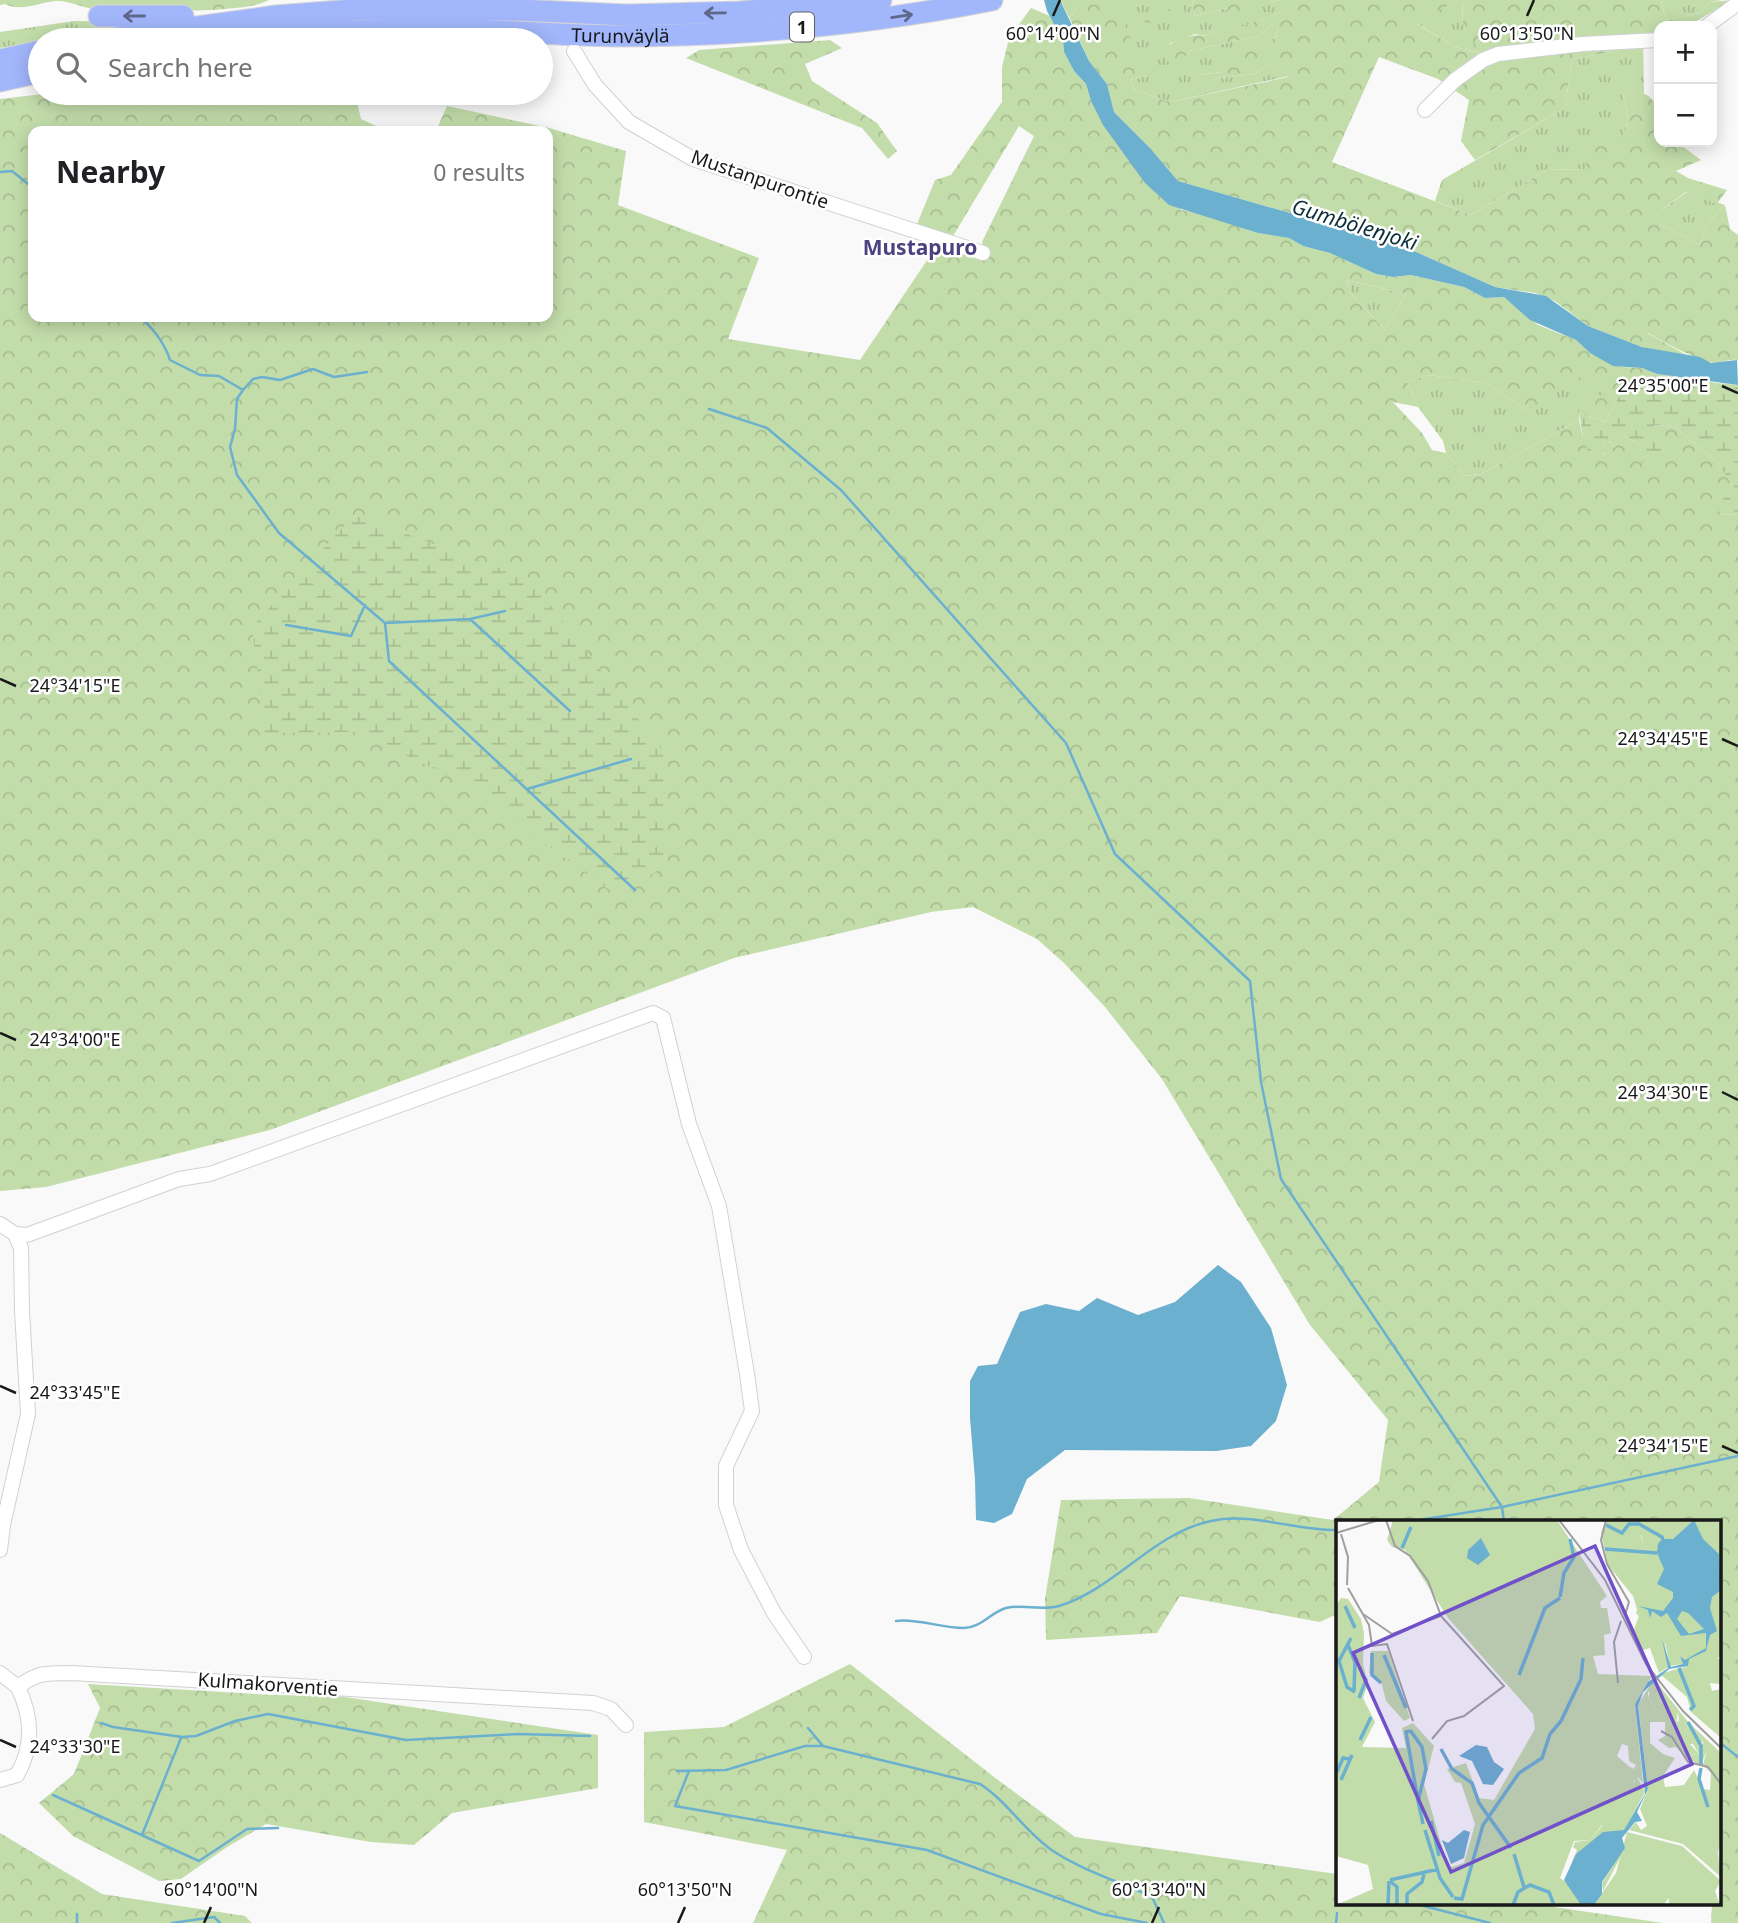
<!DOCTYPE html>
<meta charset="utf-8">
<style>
body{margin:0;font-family:"Noto Sans",sans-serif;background:#f2f2f2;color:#202124}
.controls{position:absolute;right:21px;top:21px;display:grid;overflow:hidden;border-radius:14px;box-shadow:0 4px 18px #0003}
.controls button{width:63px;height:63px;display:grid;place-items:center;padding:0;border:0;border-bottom:2px solid #e0e0e0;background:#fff;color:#202124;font:35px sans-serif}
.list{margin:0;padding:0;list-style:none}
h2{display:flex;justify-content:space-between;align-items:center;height:91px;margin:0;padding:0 28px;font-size:30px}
h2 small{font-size:23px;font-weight:400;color:#757577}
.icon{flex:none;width:38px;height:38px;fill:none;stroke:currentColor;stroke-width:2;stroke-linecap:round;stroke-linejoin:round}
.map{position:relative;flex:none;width:1738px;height:1923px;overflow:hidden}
.search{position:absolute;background:#fff;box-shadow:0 4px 18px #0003;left:28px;top:28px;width:525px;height:77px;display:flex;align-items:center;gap:18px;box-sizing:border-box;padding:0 24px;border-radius:38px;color:#757577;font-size:26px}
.panel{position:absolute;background:#fff;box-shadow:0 4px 18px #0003;left:28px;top:126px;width:525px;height:196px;border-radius:14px}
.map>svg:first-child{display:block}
.grass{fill:url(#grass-tufts)}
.forest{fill:url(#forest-crowns);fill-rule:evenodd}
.wetland{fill:url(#wetland-marsh)}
.water{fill:#6bb0cf}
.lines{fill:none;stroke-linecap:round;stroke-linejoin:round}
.stream{stroke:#6bb0cf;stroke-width:2.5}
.minor-casing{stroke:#d0d1d2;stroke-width:16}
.highway-casing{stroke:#d6d6d6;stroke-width:23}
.minor{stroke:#fff;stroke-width:14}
.highway{stroke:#a2b6fb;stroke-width:21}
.oneway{stroke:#5e688a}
.ticks{fill:none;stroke:#191919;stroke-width:2.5}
.labels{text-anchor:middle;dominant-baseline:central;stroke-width:5;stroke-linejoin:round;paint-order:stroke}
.shield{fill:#fff;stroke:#5e5e5e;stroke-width:2}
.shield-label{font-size:18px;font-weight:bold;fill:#191919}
.street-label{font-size:19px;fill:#191919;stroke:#fff}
.water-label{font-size:21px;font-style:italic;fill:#0c2e3b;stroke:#fff}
.neighbourhood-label{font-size:21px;font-weight:bold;fill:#4e417f;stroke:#fff}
.inset-river{fill:none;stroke:#6bb0cf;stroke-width:3.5}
.inset-road{fill:none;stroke:#9f9fa0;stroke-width:2}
.view{fill:#7051ca;fill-opacity:0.15;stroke:#7051ca;stroke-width:3.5}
.inset-edge{fill:none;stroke:#191919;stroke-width:3.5}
.ticks-label{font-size:18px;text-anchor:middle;fill:#191919;stroke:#fff;stroke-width:5;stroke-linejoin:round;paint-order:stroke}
</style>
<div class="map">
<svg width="1738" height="1923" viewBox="0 0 1738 1923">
<defs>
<pattern id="grass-tufts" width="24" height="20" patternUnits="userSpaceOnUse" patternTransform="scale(1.75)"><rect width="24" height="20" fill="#c3ddaa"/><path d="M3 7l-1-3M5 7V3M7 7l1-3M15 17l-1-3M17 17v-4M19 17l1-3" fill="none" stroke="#a7bd92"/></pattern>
<pattern id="forest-crowns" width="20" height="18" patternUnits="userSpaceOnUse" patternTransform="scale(1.75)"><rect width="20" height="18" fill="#c3ddaa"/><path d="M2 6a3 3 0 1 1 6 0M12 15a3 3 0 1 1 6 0" fill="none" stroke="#a7bd92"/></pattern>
<pattern id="wetland-marsh" width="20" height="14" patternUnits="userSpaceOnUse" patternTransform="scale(1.75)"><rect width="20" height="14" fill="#c3ddaa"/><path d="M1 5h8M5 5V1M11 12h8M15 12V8" fill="none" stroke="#a7bd92"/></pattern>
</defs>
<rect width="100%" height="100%" fill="#f9f9fa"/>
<path class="grass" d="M1060 0H1195L1192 3 1195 16 1226 8 1229 15 1278 0H1289V9L1229 32 1214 30 1207 36 1195 34 1169 44 1184 59 1190 51 1259 36 1272 25 1278 27 1275 38 1224 54 1229 65 1222 72 1198 75 1192 87 1219 78 1255 74 1268 64 1289 76 1170 102 1134 90 1130 80 1147 76 1078 7 1069 17Z
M1457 0H1462L1463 25 1481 53 1455 47 1416 23Z
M1661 0H1722L1710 2 1700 13 1666 20Z
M74 21 158 22 0 48V32Z
M1643 35 1644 94 1622 93 1628 113 1625 136 1585 169 1547 170 1471 215 1435 201 1442 180 1565 108 1572 59 1613 52 1615 36Z
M1687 192 1725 205 1709 222 1700 245 1661 225V210Z
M1347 280 1406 294 1385 330 1350 293Z
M1647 333 1688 356 1642 347Z
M1572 374 1591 382 1607 396 1580 406 1579 420 1481 474 1464 476 1446 453 1443 441 1418 407 1407 382 1429 375 1486 383 1528 411Z"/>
<path class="forest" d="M0 0H269C244 15 133 10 100 10 85 9 69 0 55 1 38 3 20 12 5 4L0 5Z
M1195 0H1278L1229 16 1226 8 1195 16 1192 3Z
M1289 0H1457L1417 24 1455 47 1480 53 1463 25 1462 0H1661L1666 20 1700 13 1710 2 1733 0 1688 26H1659V30L1652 35 1616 36 1613 52 1572 59 1565 108 1475 160 1461 141 1469 100 1438 79 1379 57 1332 162 1471 215 1547 170 1585 169 1591 138 1625 136 1628 113 1622 93C1628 93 1639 92 1645 94 1662 102 1659 126 1659 142H1677L1701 160 1676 171 1688 178 1727 190 1717 204 1686 192 1661 210V225L1700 245 1709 222 1725 205 1730 229 1738 235V360C1728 358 1719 365 1710 362 1688 355 1668 345 1648 333L1642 347 1588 326 1555 301 1535 293 1495 287 1398 244 1178 181 1150 148 1114 112 1107 84 1089 61 1069 17 1078 7 1114 1 1147 76 1130 80 1134 90 1170 102 1288 77 1268 64 1255 74 1219 78 1192 88 1188 84 1198 75 1222 72 1228 65 1223 54 1275 38 1278 28 1272 25 1259 36 1190 51 1184 59 1170 64 1161 52C1173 40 1190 33 1207 36L1214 30 1230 31 1289 9Z
M1182 5 1185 11 1146 24 1143 17Z
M1031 8 1050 16 1063 41 1064 52 1074 71 1086 84 1091 101 1181 210 1196 212 1258 233 1289 238 1303 246 1330 253 1376 274 1393 277 1411 275 1464 287 1485 298 1504 297 1538 325 1576 340 1590 353 1623 367 1642 368 1657 374 1717 383 1711 395 1633 387 1621 393 1605 422 1579 413 1580 406 1572 400 1574 392 1606 396 1591 382 1573 375 1568 386 1528 411 1486 383 1429 375 1407 382 1418 407 1393 402 1422 433 1432 450 1446 453 1464 476 1481 474 1579 420 1583 438 1605 455 1603 444 1609 441 1614 447 1622 435 1640 445 1642 457 1663 463 1673 452 1648 439 1655 425 1675 427 1718 463 1734 488 1721 515 1738 514V1923H1711L1712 1904H1719V1836L1721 1809 1719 1806V1522H1337V1614L1320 1622 1180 1596 1157 1633 1046 1640 1045 1599 1061 1500 1189 1498 1333 1520 1379 1482 1388 1420 1310 1325 1162 1079 1105 1007 1064 963 1037 939 973 907 931 912 734 958 270 1130 46 1187 0 1191V99L51 93H362L357 102 361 119 387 131H33V317H548V131H436L447 106 549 128 626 151 618 205 759 258 728 339 860 360 942 238 983 252 982 242 1034 136 1019 126 953 236 917 224 935 180 951 175 1002 102V67L1009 38ZM1347 280 1406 294 1385 330 1350 293Z
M830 40 842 48 805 64 812 81 877 123 897 151 888 159 862 128 686 58 699 50Z
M850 1664 994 1777 1075 1837 1337 1874V1904H1534L1663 1923H753L787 1850 644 1822V1732L724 1727Z
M88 1684 271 1695 338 1696 598 1735V1788L452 1813 414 1845 371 1842 266 1824 227 1847 181 1879 159 1881 73 1836 39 1803 74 1774 100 1708Z
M0 1833 102 1894 245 1916 252 1923H0Z"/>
<path class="wetland" d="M1717 383 1738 385V514L1720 515 1718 505 1733 487 1718 463 1675 427 1655 425 1649 439 1674 452 1663 463 1642 464 1640 445 1622 435 1615 448 1609 441 1603 444 1606 455 1601 452 1592 461 1583 438 1579 413 1605 422 1621 393 1633 387 1711 395Z
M354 515 530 579 667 756 664 867 616 895 455 778 354 732 265 733 252 627Z"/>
<path class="water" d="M1044 0H1060L1089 61 1107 84 1114 112 1150 148 1178 181 1398 244 1495 287 1546 296 1588 326 1642 347 1700 357 1711 363 1737 360 1738 385 1657 374 1642 368 1613 366 1590 353 1576 340 1530 320 1504 297 1485 298 1464 287 1411 275 1393 277 1376 274 1330 253 1303 246 1289 238 1258 233 1169 205 1145 183 1103 125 1091 101 1086 84 1074 71 1064 52 1063 41 1047 11Z
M1218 1265 1241 1282 1271 1328 1287 1385 1276 1421 1251 1446 1216 1451 1065 1450 1027 1479 1012 1514 994 1523 976 1520 975 1479 970 1418V1381L978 1366 997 1364 1020 1312 1046 1304 1079 1311 1097 1298 1138 1315 1175 1302Z"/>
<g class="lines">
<path class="stream" d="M0 172 12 171 33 188
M139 317C152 326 165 344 170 360L200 375 219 376 243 390
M367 372 334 377 313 369 280 380 262 377 253 379 243 390 237 399 235 429 230 447 237 475 279 533 385 623
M709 409 767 428 841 490 1066 743 1115 854 1250 981 1261 1082 1281 1179 1502 1507 1504 1522
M470 619 570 711
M385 623 389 661 635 890
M385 623 470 619 505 611
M286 625 351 636 365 605
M527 789 631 759
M1406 1522 1502 1507 1738 1456
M896 1621C915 1618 942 1628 964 1628 981 1628 991 1612 1006 1608 1023 1604 1042 1611 1059 1606 1115 1589 1153 1533 1211 1521 1253 1512 1295 1531 1337 1530
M101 1723 113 1727 182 1737 196 1736 235 1721 268 1714 406 1740 519 1734 590 1736
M808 1728 823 1746
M1719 1742 1738 1757
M677 1771 726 1770 805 1746H823L980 1784C1008 1802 1025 1832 1053 1851 1082 1870 1117 1881 1148 1895L1153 1899 1164 1923
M689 1771 675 1806 927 1850 1101 1914 1147 1923
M53 1795 199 1861 247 1829 278 1828
M142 1835 181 1738
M1416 1904 1490 1923
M77 1923V1914
M172 1923 214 1917 220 1923
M1336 1923 1337 1913"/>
<g class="minor-casing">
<path id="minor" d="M1707 26 1738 3
M574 51 595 85 629 122 693 159 983 253
M1425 110 1455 80 1483 60 1498 54 1583 44 1659 40
M0 1224 15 1234 21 1248 22 1311 28 1414 3 1525 0 1550
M15 1234 27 1235 179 1179 210 1174 653 1013 663 1018 689 1124 719 1206 747 1374 752 1411 726 1466V1505L741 1550 774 1613 804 1657
M0 1673 18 1687
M0 1780 17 1775C34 1745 32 1717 18 1687 39 1671 46 1674 71 1673L593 1703 611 1709 626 1725"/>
</g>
<g class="highway-casing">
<g id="highway">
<path d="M99 16H183"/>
<path d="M101 40 276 16 366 9 518 10 627 15 739 12 881 0"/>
<path id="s1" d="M248 40C311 32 375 29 438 29 497 30 555 35 613 36 740 36 867 25 992 0"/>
<path d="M0 60 40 51"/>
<path d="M0 81 40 72"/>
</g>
</g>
<use href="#minor" class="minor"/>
<use href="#highway" class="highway"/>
</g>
<defs><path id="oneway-shaft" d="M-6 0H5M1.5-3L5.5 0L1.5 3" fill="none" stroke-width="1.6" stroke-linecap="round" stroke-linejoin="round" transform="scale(1.75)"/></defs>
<g class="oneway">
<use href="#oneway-shaft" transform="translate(715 13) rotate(179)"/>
<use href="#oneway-shaft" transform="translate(134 16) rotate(180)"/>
<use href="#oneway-shaft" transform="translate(902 16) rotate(-9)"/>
</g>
<path class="ticks" d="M1053 16 1060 0M1527 16 1534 0M1722 386 1738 393M0 679 16 686M1722 739 1738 746M0 1033 16 1040M1722 1092 1738 1100M0 1386 16 1393M1722 1446 1738 1453M0 1740 16 1747M204 1923 211 1907M678 1923 685 1907M1152 1923 1159 1907"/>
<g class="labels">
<rect class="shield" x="790" y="12.5" width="24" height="29" rx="5"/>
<g class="shield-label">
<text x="802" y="27">1</text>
</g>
<g class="street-label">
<text stroke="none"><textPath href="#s1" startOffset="373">Turunväylä</textPath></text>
<text transform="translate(760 179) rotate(19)">Mustanpurontie</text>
<text transform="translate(268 1684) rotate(4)">Kulmakorventie</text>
</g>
<g class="water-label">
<text transform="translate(1355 224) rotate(17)">Gumbölenjoki</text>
</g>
<g class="neighbourhood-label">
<text x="920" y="247">Mustapuro</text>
</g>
</g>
<g transform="translate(1336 1520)">
<rect width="385" height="385" fill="#f9f9fa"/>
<path d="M276 0H295L314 11V18L307 23 305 15 297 16ZM318 159 368 222 354 224 363 234 355 235 361 244 350 236 347 219 352 206 345 200 344 205 338 203 343 201 342 192 327 180 330 188 319 175 327 187 322 192 312 178ZM385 272V319L382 333 374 326 372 307 376 277Z" fill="#c3ddaa"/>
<path d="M57 0H221L271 76 264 82 265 88H271L275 113 268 115 269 135 257 136 262 154 316 156 299 184 307 263 296 251 300 245 293 241 292 226 286 224 281 236 295 248 291 251 298 257 297 268 289 281 271 287 270 300 254 320 238 321 224 358 236 366 245 385H0L37 369 32 345 0 336V86L5 78 12 79 25 99 28 113 27 144 32 164 27 178 39 202 26 227 70 228 66 208 77 203 98 226 88 264 112 348 128 343 139 304 125 263 119 262 111 249 130 243 143 278 158 280 199 209 197 194 112 98 69 30 56 27 51 20ZM271 0 287 4 297 16 304 14 307 23 314 11 295 0H356L321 65 333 73 324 91 345 116 371 122 370 128 372 143 370 128 381 111 375 98 376 77 385 68V134L381 138 385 140V164L374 163 376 171 385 169V218L355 192 351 177 324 154 352 146 348 140 344 136 347 144 334 146 328 118 332 147 323 153 314 128 307 130 297 112 303 96 297 76 272 45 265 12ZM358 0 385 2V62L382 36ZM35 131H52L74 198 68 201 50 181 45 161 33 153ZM317 161 325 174 312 172V178L321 191 315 180 324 185 318 174 330 188 324 177H330L342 191 340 205 345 199 352 206 347 220 353 240 359 243 355 235 363 234 354 219 358 216 366 224 368 222 350 200 385 233V272L377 277 372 307 377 312 374 326 382 333 385 357 347 324 293 310 300 302 305 310 311 306 304 289 312 269 302 184ZM314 202H329V216L322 220 333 228 340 227 356 243 365 245 371 230 367 245 375 253 374 270 367 269 358 250 348 265 329 267 327 256 339 238 327 234 314 223ZM291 312 346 326 385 361 379 371 384 385H333V378L327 385H258L280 353Z" fill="#c3ddaa" fill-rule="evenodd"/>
<path d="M325 0H356L358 4V0H365L383 34 385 70 375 98 385 113V132L370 165 360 164 353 147 351 118 335 114 328 118 330 135 318 133 314 127 317 115 300 93 303 83 295 64 319 33 320 6ZM194 92 214 99 216 125 201 152 187 158 181 153 187 126 182 100ZM296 247 309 272 285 317 289 328 267 371 266 363 277 346 236 342 241 330 237 327 239 322 254 320 266 306 268 287 292 276 299 260 294 261 290 251ZM105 348 124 385H110L108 362 100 351 92 357 98 377 86 365 73 377V385H52L48 364Z" fill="#c3ddaa"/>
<path d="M358 0 367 19 383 34 385 70 376 77 374 88 381 111 374 115 370 131 353 139 352 146 333 149 307 172 302 186 312 269 301 292 306 301 299 302 286 318 289 328 266 362V374L258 385H245L228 360 240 334 267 312 288 310 309 274 299 184 312 162 332 148 326 119 335 147 347 144 344 136 349 140 370 128V113L345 116 331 93 325 97 316 91 314 98 312 90 302 86 327 91 337 78V72L321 64 328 49 321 33 322 24 325 20 329 25V19H337ZM346 91 352 93 368 109 353 114 341 99ZM145 18 154 35 142 45 131 38 132 30ZM140 225 151 227 158 242 168 249 157 265 147 264 136 241 123 236ZM128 310 134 312 128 338 115 344 106 320 112 323Z" fill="#6bb0cf" fill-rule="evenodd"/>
<path class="inset-river" d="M270 5 286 13 293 4H303L326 17 329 25M66 28 75 7M269 29 321 33M224 77 228 53 238 37 234 19M9 86 19 108M15 118 3 141 11 167 19 172M12 125 19 142 18 171M36 133V155L45 163M48 135 70 188M343 148 358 186 354 190M183 155 209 88 224 78M23 178 30 160 26 154M352 202 365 226V245M74 210 86 227 90 249 82 281 87 304M74 211 70 212 82 281M24 220 35 197M105 229 116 249 136 263 143 283 175 328M365 248 363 259 372 287M1 252 7 238 13 239M5 260 16 235M95 301 103 336M89 310 104 358 117 377M178 334 188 367M54 360 103 349M54 361 61 367V385M118 378 126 379 147 305 183 253 206 238 214 214 225 201 245 159 247 138M52 385 53 361M71 385V374L86 362 88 354M177 385 182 372 194 365 213 372 218 385"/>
<path class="inset-road" d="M223 0 269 60 310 144 347 191 385 228M270 0 265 20 271 44 293 82 289 95M0 13 43 0M5 14 12 37 11 65M12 68 33 105 36 126 51 124 77 201M27 94 56 114 105 96 92 61 74 36 59 26 50 0M282 163 278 122 285 101M325 211 336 217 352 242 372 247 385 264M96 219 111 201 128 196 168 166 105 96"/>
<path class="view" d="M259 26 356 244 115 352 17 133Z"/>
<rect width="385" height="385" class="inset-edge"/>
</g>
<g class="ticks-label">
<text x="1527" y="40">60°13'50"N</text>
<text x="1053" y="40">60°14'00"N</text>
<text x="1663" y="392">24°35'00"E</text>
<text x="75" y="692">24°34'15"E</text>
<text x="1663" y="745">24°34'45"E</text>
<text x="75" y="1046">24°34'00"E</text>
<text x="1663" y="1099">24°34'30"E</text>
<text x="75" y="1399">24°33'45"E</text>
<text x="1663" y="1452">24°34'15"E</text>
<text x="75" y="1753">24°33'30"E</text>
<text x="211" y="1896">60°14'00"N</text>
<text x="685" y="1896">60°13'50"N</text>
<text x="1159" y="1896">60°13'40"N</text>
</g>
</svg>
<div class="controls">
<button>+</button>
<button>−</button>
</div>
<div class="search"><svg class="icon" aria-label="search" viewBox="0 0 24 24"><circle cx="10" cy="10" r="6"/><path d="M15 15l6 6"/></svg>Search here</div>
<section class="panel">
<h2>Nearby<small>0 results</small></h2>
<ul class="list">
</ul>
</section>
</div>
